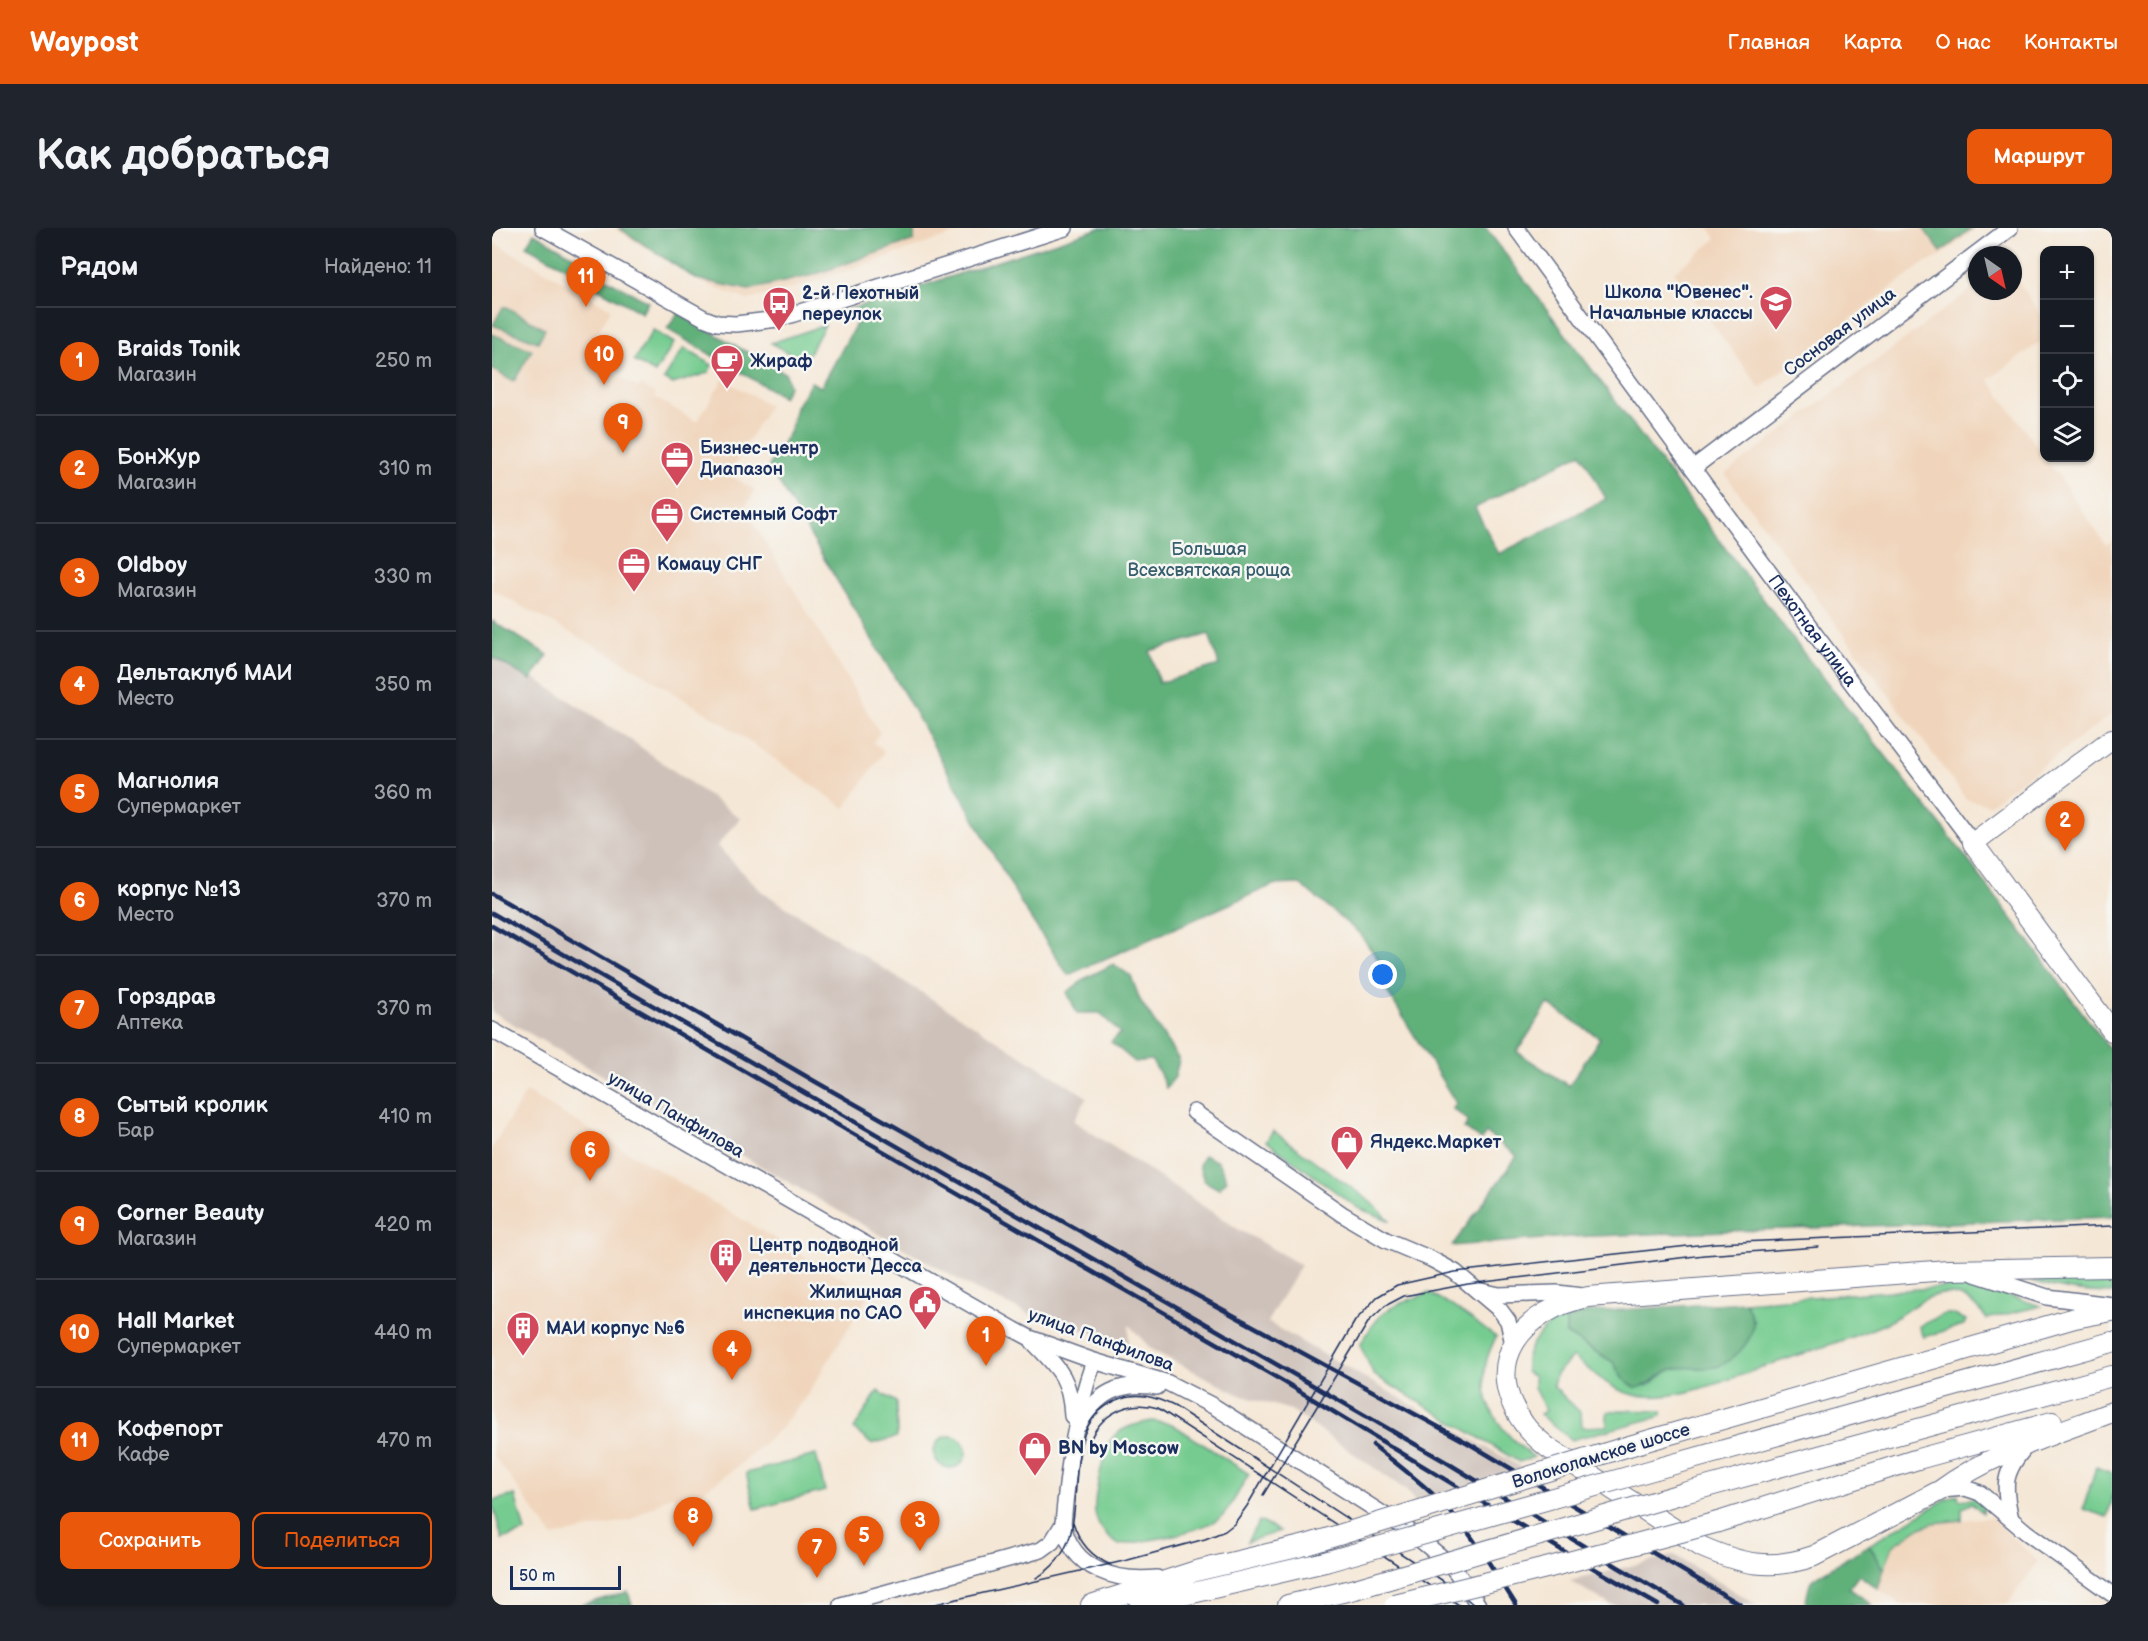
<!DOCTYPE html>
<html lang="ru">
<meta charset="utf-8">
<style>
body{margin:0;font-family:"Balsamiq Sans",sans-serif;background:#20242c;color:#f1f3f6}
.controls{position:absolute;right:18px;top:18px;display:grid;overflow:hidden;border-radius:12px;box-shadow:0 2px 4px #0004}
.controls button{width:54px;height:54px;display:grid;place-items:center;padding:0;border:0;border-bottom:2px solid #363941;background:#171b24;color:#f1f3f6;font:30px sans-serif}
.compass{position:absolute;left:1476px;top:18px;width:54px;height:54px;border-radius:50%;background:#171b24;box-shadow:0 2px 4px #0004;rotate:146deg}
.scale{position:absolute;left:18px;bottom:15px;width:111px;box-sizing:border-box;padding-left:6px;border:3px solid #1b2f5e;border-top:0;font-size:16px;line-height:21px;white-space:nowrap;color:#1b2f5e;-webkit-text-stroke:4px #f6f6f2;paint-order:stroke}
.you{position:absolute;left:891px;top:747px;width:21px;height:21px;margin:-15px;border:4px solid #fff;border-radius:50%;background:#1a73e8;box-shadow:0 0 0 9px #1a73e833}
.badge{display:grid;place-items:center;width:39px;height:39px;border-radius:50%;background:#ea580c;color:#fff;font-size:20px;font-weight:700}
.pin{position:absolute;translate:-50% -50px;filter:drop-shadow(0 2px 3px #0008)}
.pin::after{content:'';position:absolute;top:32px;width:21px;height:18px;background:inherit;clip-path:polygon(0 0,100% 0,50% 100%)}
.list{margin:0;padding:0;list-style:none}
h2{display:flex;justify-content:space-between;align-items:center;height:78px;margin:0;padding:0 24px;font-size:26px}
h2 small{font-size:20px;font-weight:400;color:#9ea1a6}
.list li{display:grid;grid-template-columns:39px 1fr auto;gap:18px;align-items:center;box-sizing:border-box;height:108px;padding:0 24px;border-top:2px solid #363941}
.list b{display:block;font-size:22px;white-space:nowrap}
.list p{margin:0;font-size:20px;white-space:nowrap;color:#9ea1a6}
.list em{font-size:20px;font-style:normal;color:#9ea1a6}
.actions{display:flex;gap:12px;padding:18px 24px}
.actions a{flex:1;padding:14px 0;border:2px solid #ea580c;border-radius:12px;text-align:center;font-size:21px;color:#ea580c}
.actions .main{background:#ea580c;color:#fff}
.icon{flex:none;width:33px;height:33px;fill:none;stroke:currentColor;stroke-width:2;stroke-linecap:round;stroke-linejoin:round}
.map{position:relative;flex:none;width:1620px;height:1377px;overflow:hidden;border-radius:12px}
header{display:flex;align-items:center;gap:36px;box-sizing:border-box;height:84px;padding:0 30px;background:#ea580c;color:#fff}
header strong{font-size:28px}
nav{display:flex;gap:33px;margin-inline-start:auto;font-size:21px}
.intro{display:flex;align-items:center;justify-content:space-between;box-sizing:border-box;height:144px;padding:0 36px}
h1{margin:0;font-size:42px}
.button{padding:15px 27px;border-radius:12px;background:#ea580c;color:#fff;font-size:21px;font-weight:700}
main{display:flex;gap:36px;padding:0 36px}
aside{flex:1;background:#171b24;border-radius:12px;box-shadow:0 2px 4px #0004}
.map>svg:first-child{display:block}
.built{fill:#f0d5bc}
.industrial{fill:#cec1b9}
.green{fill:#76cc90;stroke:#487e77;stroke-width:1.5}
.forest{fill:#60b07a;stroke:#3e706c;stroke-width:1.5;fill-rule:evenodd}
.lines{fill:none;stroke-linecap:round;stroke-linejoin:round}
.minor-casing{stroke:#676f88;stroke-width:18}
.major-casing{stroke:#676f88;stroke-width:22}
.minor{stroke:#fff;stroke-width:15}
.major{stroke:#fff;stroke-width:20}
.tram{stroke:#1b2f5e;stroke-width:1.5}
.rail{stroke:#1b2f5e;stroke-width:4.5}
.major-bridge-casing{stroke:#676f88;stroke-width:22;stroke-linecap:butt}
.major-bridge{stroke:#fff;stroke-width:20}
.labels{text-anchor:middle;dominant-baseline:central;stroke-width:5;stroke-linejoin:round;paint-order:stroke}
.poi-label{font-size:18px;font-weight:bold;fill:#1b2f5e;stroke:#f6f6f2;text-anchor:start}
.street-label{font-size:18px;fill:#1b2f5e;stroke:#f6f6f2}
.park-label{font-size:18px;fill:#365e6d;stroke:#f6f6f2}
</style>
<header>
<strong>Waypost</strong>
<nav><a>Главная</a><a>Карта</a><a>О нас</a><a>Контакты</a></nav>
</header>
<div class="intro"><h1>Как добраться</h1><a class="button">Маршрут</a></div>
<main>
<aside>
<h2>Рядом<small>Найдено: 11</small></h2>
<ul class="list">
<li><span class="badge">1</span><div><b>Braids Tonik</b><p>Магазин</p></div><em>250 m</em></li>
<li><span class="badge">2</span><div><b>БонЖур</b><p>Магазин</p></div><em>310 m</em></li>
<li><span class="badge">3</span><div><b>Oldboy</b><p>Магазин</p></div><em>330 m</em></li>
<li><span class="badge">4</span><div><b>Дельтаклуб МАИ</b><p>Место</p></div><em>350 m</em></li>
<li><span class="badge">5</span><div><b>Магнолия</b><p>Супермаркет</p></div><em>360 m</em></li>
<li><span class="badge">6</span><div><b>корпус №13</b><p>Место</p></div><em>370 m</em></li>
<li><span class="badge">7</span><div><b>Горздрав</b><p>Аптека</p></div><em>370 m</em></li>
<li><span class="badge">8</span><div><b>Сытый кролик</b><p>Бар</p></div><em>410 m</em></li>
<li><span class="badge">9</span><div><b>Corner Beauty</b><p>Магазин</p></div><em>420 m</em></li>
<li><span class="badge">10</span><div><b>Hall Market</b><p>Супермаркет</p></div><em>440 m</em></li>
<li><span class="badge">11</span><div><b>Кофепорт</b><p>Кафе</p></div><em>470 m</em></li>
</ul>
<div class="actions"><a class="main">Сохранить</a><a>Поделиться</a></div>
</aside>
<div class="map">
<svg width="1620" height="1377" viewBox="0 0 1620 1377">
<rect width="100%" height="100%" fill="#f6f6f2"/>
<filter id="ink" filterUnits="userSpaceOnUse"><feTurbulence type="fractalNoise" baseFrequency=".0167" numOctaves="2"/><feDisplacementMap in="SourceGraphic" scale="12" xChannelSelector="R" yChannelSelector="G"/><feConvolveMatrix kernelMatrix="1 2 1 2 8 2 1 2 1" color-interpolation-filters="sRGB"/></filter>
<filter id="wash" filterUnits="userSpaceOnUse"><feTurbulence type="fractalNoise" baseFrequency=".008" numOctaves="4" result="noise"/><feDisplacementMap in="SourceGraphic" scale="24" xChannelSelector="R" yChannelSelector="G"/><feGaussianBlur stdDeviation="1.35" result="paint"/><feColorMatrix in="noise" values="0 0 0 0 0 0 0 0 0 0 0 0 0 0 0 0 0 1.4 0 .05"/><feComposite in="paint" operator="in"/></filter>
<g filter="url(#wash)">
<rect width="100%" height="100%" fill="#f5e7d6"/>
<path class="built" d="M121 0H480L318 55 256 72 213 56Z
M1217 0H1485L1444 31 1431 36 1268 160 1182 44 1224 11Z
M0 13 119 81 92 129 146 160 149 157 164 166 162 169 205 194 231 151 277 177 237 247 263 262 253 281 388 505 381 514 392 524 353 580 232 496 129 432 0 362Z
M1521 45 1552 92V111L1497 152 1563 243 1614 317 1620 313V486L1497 577 1474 571 1233 246 1485 57V63H1521Z
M34 864 377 1066 316 1166 289 1200 245 1239 189 1279 180 1267 138 1292 61 1309 0 1225V920Z
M1500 1289 1546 1334 1515 1377H1409L1386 1361 1401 1317 1426 1301 1441 1295Z"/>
<path class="industrial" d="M0 423 136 510 248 590 225 618 269 663 595 869 582 893 746 1001 809 1037 775 1094 1034 1242 926 1278 914 1262 799 1182 750 1168 660 1122 637 1097 636 1118 580 1098 547 1084 544 1089 486 1063 0 784Z
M1182 1327 1265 1377H1119L1078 1353Z"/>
<path class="green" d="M333 97 312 134 279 115Z
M161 102 182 115 163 145 142 133Z
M192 120 220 137 216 145 181 156 172 151Z
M781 903 875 971 899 993 866 980 774 913Z
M1620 1050V1065C1592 1065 1566 1061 1539 1053Z
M1466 1058 1502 1063 1549 1078 1495 1091C1482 1076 1472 1064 1450 1066 1428 1068 1410 1089 1390 1097 1355 1112 1319 1123 1283 1135 1241 1149 1182 1177 1138 1166 1116 1160 1099 1142 1081 1129L1064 1146 1061 1158 1089 1185 1090 1199 1115 1198V1184L1129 1182 1170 1183V1188L1079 1212 1048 1186 1054 1183 1042 1160V1149L1034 1144C1031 1123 1048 1100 1067 1091 1076 1086 1085 1086 1095 1084L1074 1092V1106L1121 1134 1131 1151 1155 1158C1179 1142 1176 1138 1207 1140L1262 1094 1253 1074Z
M937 1065 957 1076 1004 1109C1000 1118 995 1127 994 1136 986 1176 1011 1207 1042 1229L1027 1234 882 1147 868 1117C890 1079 897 1079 937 1065Z
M1452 1086H1460L1474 1092 1472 1097 1432 1109 1427 1098Z
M386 1163 404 1174 405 1209 379 1216 362 1201Z
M660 1193 680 1196 757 1246C749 1258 739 1281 729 1289 708 1305 654 1313 627 1317 615 1309 605 1300 603 1284 601 1274 612 1220 619 1212 628 1199 645 1196 660 1193Z
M442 1224a16 16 0 1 1 32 0a16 16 0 1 1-32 0Z
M324 1227 333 1263 263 1281 254 1245Z
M1604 1239 1620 1245V1272L1615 1289 1591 1281Z
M1466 1266 1467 1272 1485 1270 1492 1276 1491 1285 1480 1275 1470 1280V1292L1441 1295 1426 1301 1401 1318 1392 1341 1377 1317 1454 1271Z
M23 1267 33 1304 10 1311 0 1273Z
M767 1293 788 1303 755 1314Z"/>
<path class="forest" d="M127 0H422V12L321 47 257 62 204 51Z
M608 0H994L1313 427 1460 611 1620 824V989L1077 1009 960 1018 1025 928 994 905 989 912 972 900 977 893 961 881 964 875 890 755 899 749 867 705 808 656 781 657 576 747 530 677 416 472 277 238 298 203 304 179 319 154 329 159 369 87 359 81ZM1089 225 1114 271 1007 326 983 280ZM717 406 727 437 667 455 658 423ZM1056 776 1108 810 1077 858 1025 824Z
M1431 0H1480L1449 24Z
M42 5 85 30 78 42 34 18Z
M95 40 156 74 150 85 89 51Z
M11 79H15L53 101 46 114 1 97Z
M186 85 294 146 297 158 291 169 175 101Z
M0 106 40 122 23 152 20 153 0 141Z
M0 393 56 427 39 452 0 429Z
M621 736 639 748 648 772 687 832 683 849 674 860 667 844 659 832 643 834 619 814 628 805 608 785H585L575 764 596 749Z
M712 927 726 934 735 952 727 961 712 953 707 937Z
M1253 1074C1256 1080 1261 1089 1261 1096 1262 1112 1241 1133 1227 1138 1212 1143 1195 1137 1181 1141 1166 1144 1162 1157 1144 1160L1131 1151 1121 1134 1074 1106V1092L1095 1084Z
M1377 1317 1392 1341 1386 1361 1367 1347 1357 1360 1380 1377H1313C1315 1370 1316 1360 1319 1353 1322 1348 1368 1323 1377 1317Z
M136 1364 140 1377H88Z"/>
</g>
<g filter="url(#ink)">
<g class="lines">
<g class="minor-casing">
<g id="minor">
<path d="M51 0 212 90 225 95 244 96 286 91 573 0"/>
<path id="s1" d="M1024 0 1319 401 1481 615"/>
<path d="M1201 240 1518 0"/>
<path d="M0 802 523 1102 538 1110 602 1133 676 1155 723 1179 916 1302 958 1336 974 1357 986 1377"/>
<path d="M702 884 850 986 894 1012 939 1031 963 1044 1008 1082 1016 1093 1021 1116"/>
<path d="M1483 1046 1555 1069 1620 1077"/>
<path d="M989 1063 1007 1067 1065 1065 1090 1068"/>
<path d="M541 1114C567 1141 578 1149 580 1188"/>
<path d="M602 1133C583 1186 576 1240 571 1296 580 1342 624 1354 665 1350"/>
<path d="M586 1198C605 1165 627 1153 665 1159"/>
<path d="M1449 1262 1473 1260 1488 1265 1534 1304 1620 1366"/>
<path d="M1519 1291C1511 1257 1511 1244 1535 1217"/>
<path d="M349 1377 549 1322 560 1314 571 1296"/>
</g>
</g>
<g class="major-casing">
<path id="major" d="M1620 511 1481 615 1620 803
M1620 1039 1456 1042 1096 1069C1031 1082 987 1134 1032 1196 1038 1205 1047 1212 1055 1219L1210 1319C1249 1336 1279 1343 1322 1328L1449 1262C1501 1224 1561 1207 1620 1184
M1137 1218 1583 1090 1620 1083
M1164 1241 1620 1114
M1192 1265 1620 1148
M1226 1294 1426 1231 1560 1194
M599 1377 704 1343 814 1317
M649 1377 833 1334
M796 1377 863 1361"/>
</g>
<use href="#minor" class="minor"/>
<use href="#major" class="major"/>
<path class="tram" d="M595 1223C602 1190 633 1170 666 1180L967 1377
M771 1267 877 1093 893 1078 912 1068 976 1056 1212 1027 1327 1019
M581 1294C587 1314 600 1329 619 1337
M544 1350C560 1341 572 1327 578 1308 591 1263 571 1195 625 1172 646 1163 663 1169 682 1178L962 1360 982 1377
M439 1377 636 1332 713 1311 733 1303 742 1296 755 1278 863 1093 885 1069 905 1057 963 1044 1223 1015 1620 998"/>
<path class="rail" d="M0 666 324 854 625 1024 976 1215 1249 1377
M0 685 954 1234 1126 1339 1191 1377
M0 698 794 1155 1068 1321 1166 1377
M881 1217C913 1242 946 1267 972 1299 991 1324 1007 1350 1024 1377"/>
<g class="major-bridge-casing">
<path id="major-bridge" d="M814 1317 1137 1218
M833 1334 1164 1241
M863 1361 1192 1265
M903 1377 1058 1339 1226 1294"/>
</g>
<use href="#major-bridge" class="major-bridge"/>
</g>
</g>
<defs>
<g id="school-pin" transform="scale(1.725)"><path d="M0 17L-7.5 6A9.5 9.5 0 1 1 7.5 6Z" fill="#d1495b" stroke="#f6f6f2"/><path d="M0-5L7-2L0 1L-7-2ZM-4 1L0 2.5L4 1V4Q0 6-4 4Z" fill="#fff"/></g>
<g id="bus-pin" transform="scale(1.725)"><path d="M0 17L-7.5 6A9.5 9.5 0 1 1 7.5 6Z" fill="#d1495b" stroke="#f6f6f2"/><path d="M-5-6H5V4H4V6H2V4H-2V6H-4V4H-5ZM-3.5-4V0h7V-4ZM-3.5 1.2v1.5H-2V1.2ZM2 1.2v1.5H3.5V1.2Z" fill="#fff"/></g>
<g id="cafe-pin" transform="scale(1.725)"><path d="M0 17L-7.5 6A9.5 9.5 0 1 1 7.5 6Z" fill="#d1495b" stroke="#f6f6f2"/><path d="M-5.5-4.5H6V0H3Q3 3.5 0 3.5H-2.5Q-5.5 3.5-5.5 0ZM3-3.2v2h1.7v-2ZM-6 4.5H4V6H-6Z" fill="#fff"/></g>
<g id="office-pin" transform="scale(1.725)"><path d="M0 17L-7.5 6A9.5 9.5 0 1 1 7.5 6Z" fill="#d1495b" stroke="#f6f6f2"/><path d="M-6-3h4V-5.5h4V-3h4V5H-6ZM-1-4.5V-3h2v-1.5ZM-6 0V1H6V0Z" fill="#fff"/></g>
<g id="shop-pin" transform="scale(1.725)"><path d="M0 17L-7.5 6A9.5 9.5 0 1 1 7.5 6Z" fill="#d1495b" stroke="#f6f6f2"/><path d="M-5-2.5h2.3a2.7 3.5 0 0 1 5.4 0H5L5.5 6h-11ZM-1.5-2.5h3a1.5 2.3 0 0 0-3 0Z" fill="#fff"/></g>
<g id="building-pin" transform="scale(1.725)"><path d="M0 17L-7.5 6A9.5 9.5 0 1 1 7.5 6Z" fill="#d1495b" stroke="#f6f6f2"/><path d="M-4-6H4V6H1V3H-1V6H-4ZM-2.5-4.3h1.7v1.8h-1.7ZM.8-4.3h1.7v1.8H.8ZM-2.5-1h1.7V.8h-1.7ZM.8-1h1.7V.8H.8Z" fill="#fff"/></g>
<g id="civic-pin" transform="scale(1.725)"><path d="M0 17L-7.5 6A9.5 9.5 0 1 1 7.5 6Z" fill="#d1495b" stroke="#f6f6f2"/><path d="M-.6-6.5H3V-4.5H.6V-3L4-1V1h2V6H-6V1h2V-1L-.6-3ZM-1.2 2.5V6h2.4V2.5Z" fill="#fff"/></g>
</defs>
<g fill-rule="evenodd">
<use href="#school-pin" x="1284" y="74"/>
<use href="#bus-pin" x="287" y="75"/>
<use href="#cafe-pin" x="235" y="133"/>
<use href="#office-pin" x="185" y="230"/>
<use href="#office-pin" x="175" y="286"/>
<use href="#office-pin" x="142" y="336"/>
<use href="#shop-pin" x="855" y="914"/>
<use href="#building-pin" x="234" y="1027"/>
<use href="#civic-pin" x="433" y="1074"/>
<use href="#building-pin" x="31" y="1100"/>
<use href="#shop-pin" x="543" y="1220"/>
</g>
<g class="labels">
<g class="poi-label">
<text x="1261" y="64" text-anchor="end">Школа "Ювенес".<tspan x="1261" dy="21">Начальные классы</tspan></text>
<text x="310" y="65">2-й Пехотный<tspan x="310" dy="21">переулок</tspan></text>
<text x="258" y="133">Жираф</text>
<text x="208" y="220">Бизнес-центр<tspan x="208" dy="21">Диапазон</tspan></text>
<text x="198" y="286">Системный Софт</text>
<text x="165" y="336">Комацу СНГ</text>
<text x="878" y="914">Яндекс.Маркет</text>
<text x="257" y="1017">Центр подводной<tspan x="257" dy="21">деятельности Десса</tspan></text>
<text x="410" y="1064" text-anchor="end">Жилищная<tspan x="410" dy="21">инспекция по САО</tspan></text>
<text x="54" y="1100">МАИ корпус №6</text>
<text x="566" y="1220">BN by Moscow</text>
</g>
<g class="street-label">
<text transform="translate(1348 104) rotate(-37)">Сосновая улица</text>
<text stroke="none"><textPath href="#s1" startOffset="500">Пехотная улица</textPath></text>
<text transform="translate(184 887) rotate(30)">улица Панфилова</text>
<text transform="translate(609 1112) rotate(20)">улица Панфилова</text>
<text transform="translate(1109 1228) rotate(-17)">Волоколамское шоссе</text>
</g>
<g class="park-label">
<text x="717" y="321">Большая<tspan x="717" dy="21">Всехсвятская роща</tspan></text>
</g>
</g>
</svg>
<div class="controls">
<button>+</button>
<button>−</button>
<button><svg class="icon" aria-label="locate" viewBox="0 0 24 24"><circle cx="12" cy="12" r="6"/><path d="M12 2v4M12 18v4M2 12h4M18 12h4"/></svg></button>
<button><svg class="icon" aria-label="layers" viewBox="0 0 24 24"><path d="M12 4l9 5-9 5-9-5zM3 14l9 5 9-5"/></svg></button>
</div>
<svg class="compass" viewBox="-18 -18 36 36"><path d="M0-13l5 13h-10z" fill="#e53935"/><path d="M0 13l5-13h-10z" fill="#9ea1a6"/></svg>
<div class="scale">50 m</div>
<div class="you"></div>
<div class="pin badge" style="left:494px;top:1138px">1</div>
<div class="pin badge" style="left:1573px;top:623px">2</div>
<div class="pin badge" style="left:428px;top:1323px">3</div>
<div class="pin badge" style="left:240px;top:1152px">4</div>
<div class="pin badge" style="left:372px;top:1338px">5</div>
<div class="pin badge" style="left:98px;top:953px">6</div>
<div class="pin badge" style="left:325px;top:1350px">7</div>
<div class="pin badge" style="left:201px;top:1319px">8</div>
<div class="pin badge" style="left:131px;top:225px">9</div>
<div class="pin badge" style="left:112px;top:157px">10</div>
<div class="pin badge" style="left:94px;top:79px">11</div>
</div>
</main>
